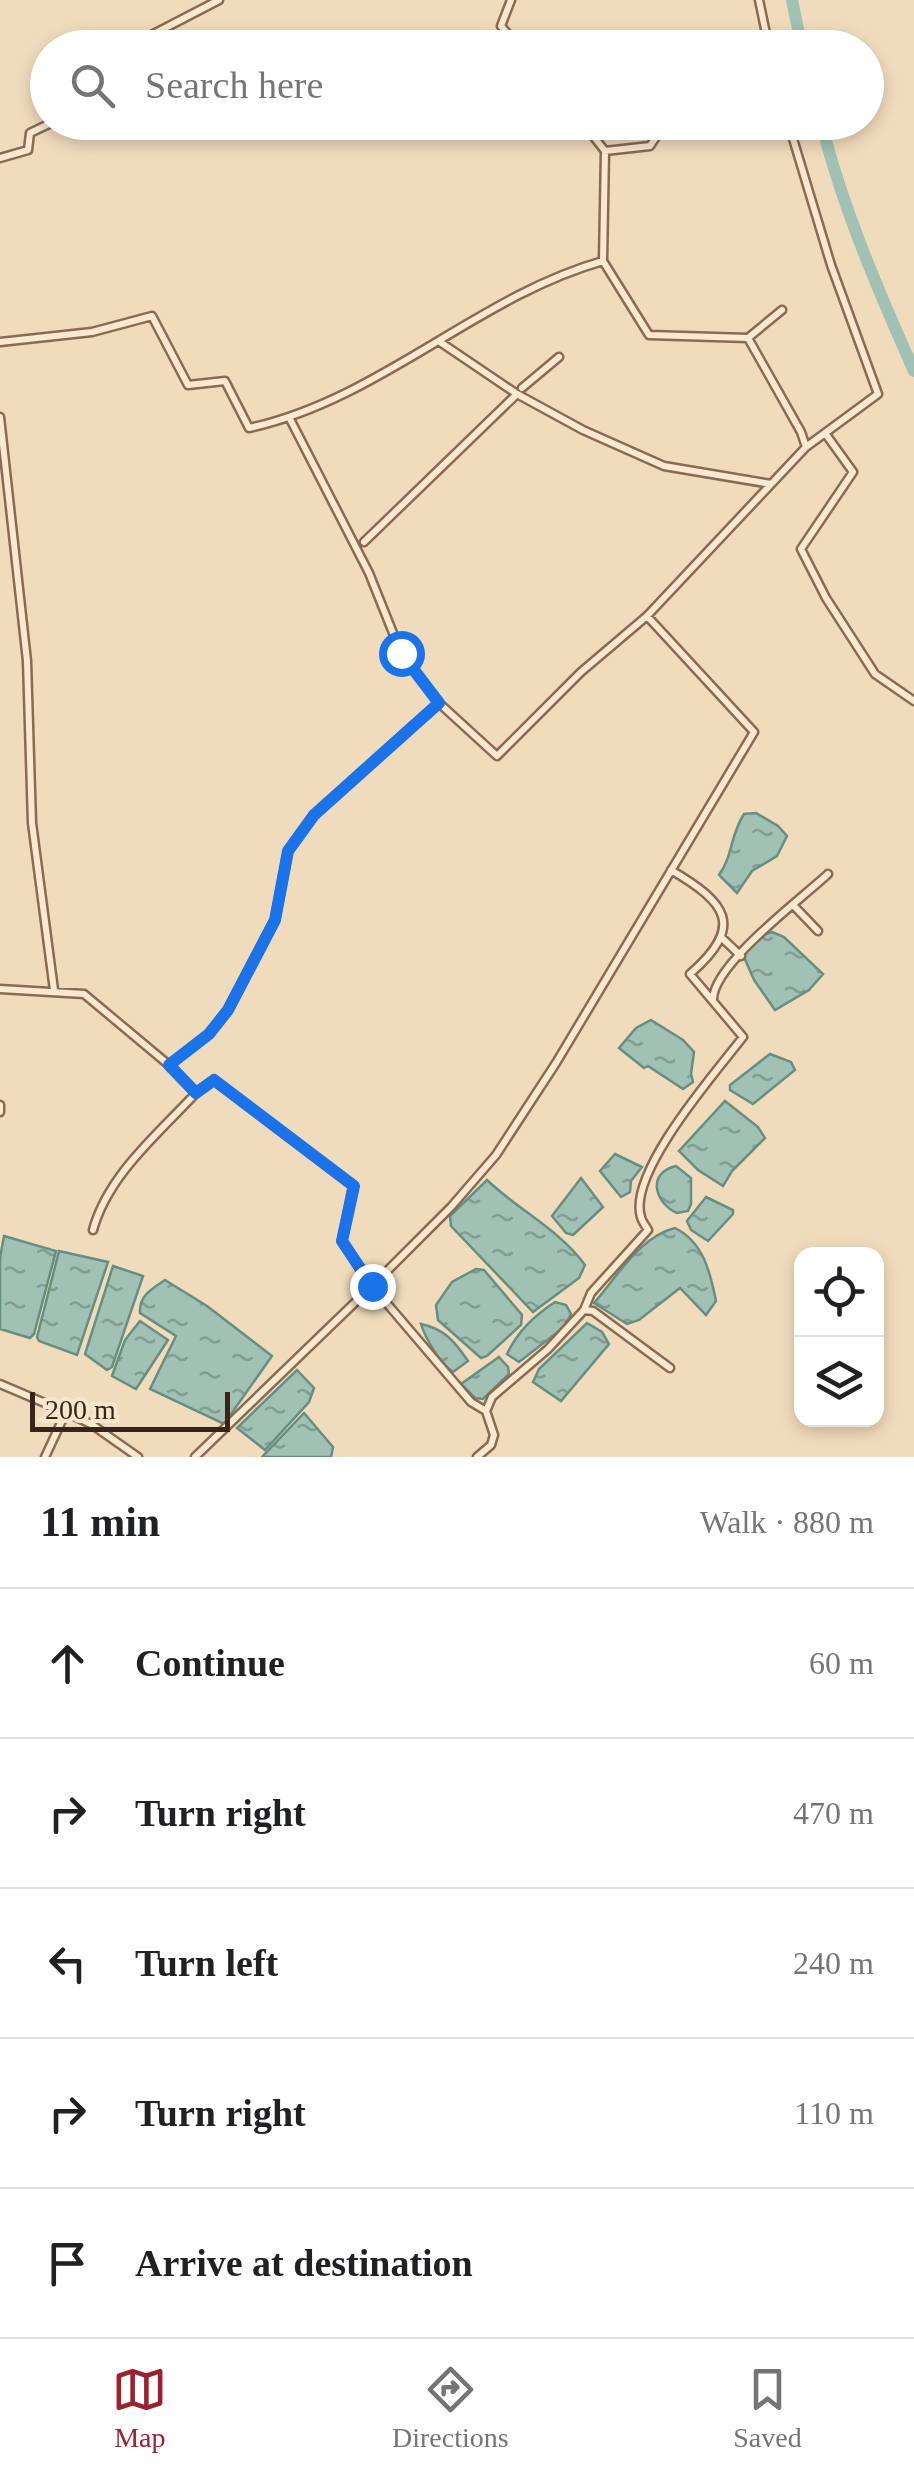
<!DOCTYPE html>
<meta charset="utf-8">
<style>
body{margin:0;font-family:"Times New Roman",serif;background:#f2f2f2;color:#202124}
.controls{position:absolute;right:30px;bottom:30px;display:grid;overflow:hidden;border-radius:20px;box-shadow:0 5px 15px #0003}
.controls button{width:90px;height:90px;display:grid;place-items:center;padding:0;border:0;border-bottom:2px solid #e0e0e0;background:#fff;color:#202124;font:50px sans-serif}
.scale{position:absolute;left:30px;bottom:25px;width:200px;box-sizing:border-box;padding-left:10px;border:5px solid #37251a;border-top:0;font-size:28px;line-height:35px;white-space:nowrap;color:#37251a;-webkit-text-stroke:8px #f7e6cc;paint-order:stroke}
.stop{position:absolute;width:30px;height:30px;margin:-22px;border:8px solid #1a73e8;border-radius:50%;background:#fff}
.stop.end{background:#1a73e8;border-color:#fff;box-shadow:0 2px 10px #0008}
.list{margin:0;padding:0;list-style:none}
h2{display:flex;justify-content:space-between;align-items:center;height:130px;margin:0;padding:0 40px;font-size:42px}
h2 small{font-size:32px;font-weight:400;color:#757577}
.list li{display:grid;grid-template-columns:65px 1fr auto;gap:30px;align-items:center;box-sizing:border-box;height:150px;padding:0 40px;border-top:2px solid #e0e0e0}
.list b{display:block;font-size:38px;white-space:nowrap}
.list em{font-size:32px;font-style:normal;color:#757577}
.icon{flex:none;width:55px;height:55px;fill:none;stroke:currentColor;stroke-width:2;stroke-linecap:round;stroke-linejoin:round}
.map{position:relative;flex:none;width:914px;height:1457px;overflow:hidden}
.search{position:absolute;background:#fff;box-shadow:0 5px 15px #0003;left:30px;right:30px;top:30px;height:110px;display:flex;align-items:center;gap:25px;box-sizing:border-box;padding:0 35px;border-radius:55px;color:#757577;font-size:38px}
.sheet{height:880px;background:#fff}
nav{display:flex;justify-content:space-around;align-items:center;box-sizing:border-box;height:140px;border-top:2px solid #e0e0e0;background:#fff;font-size:28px;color:#757577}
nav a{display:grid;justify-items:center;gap:5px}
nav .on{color:#9c212e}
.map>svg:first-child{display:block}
.water{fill:url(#water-ripples);stroke:#678f81;stroke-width:2.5}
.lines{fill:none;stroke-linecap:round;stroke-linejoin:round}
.river{stroke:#a0c1b4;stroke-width:12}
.minor-casing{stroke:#896b54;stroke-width:11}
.minor{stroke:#fbe9cf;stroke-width:6}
.route{stroke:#1a73e8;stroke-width:12}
</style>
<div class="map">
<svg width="914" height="1457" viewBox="0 0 914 1457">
<defs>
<pattern id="water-ripples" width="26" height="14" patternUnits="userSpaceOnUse" patternTransform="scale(2.5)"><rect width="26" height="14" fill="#a0c1b4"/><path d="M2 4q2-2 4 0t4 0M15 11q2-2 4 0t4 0" fill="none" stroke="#839d92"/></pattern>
</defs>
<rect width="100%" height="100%" fill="#f0dbbc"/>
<path class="water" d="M756 813 778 826 787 836 777 856 752 871 737 893 719 875C733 856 730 835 744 814Z
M772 932 784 937 823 974 809 990 775 1010 754 980 744 957 753 938Z
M651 1020 683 1040 694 1052 691 1074 693 1082 683 1089 648 1066 644 1068 619 1048 636 1028Z
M770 1054 791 1062 795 1070 753 1104 730 1090V1085Z
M725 1101 758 1127 765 1138 732 1171 723 1186 698 1170 679 1151Z
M615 1154 642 1167 631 1181 630 1192 621 1197 600 1171Z
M676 1166 691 1178V1204L688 1211 677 1213C655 1203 646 1173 676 1166Z
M581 1178 603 1207 573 1235 566 1233 552 1216Z
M487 1180C517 1209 561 1231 585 1265L579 1278 533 1312 451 1226 450 1216Z
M706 1197 733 1210V1214L708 1241 691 1230 687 1221Z
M675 1228C703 1242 710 1271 716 1301L706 1315 680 1288 639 1320 627 1324 594 1303C618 1276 639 1237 675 1228Z
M4 1236 56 1251 34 1334 30 1338 0 1329V1258Z
M59 1251 108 1262 77 1355 39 1341 37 1337Z
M113 1266 143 1276 112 1367 107 1370 85 1354Z
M476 1269 484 1270 522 1315 521 1325 487 1356 481 1358 438 1320 436 1305 452 1282Z
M165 1280 207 1306 272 1356 224 1424 150 1389 176 1336 140 1313C139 1295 152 1289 165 1280Z
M555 1302 566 1305 571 1314 563 1328 519 1362 507 1354C518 1331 534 1316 555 1302Z
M140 1321 168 1340 136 1389 112 1376 125 1340Z
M587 1323 602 1332 609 1344 561 1401 533 1382 539 1369Z
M421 1324C445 1329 455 1342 468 1361L453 1372C440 1363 426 1340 421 1324Z
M499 1357 508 1367 509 1374 483 1399 475 1398 461 1384Z
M297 1370 314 1388 309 1402 265 1450 237 1428Z
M304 1413 333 1447 331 1457H262Z"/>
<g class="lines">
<path class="river" d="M792 0 802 48
M821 122C843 209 878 290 914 371"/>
<g class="minor-casing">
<path id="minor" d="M511 0 501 26 520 48
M759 0 769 48
M138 48 142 40 219 0
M582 122 605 151 650 146 666 122
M0 158 28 150 30 133 53 122
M603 261 605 151
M748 338 782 310
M0 342 92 332 152 316 188 385 225 381 249 428C379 400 478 296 603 261L649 335 748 338 801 432 806 447
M522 388 559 357
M517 394 583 430 664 466 771 484
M0 417 27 661 32 823 54 990
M290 419 369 573 401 653 439 703 497 756 581 672 647 616 806 447 878 394 831 265 788 122
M825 433 853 472 801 549 826 598 875 674 914 701
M364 542 517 394 440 342
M794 906 818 931
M722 938 741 956
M0 989 84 994 169 1065 196 1093 214 1080 353 1186 342 1241 372 1286 471 1402 486 1411
M713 999C714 964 800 900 828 874
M169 1065 209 1034 227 1011 275 920 288 851 314 815 439 703
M0 1105V1112
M93 1230C108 1175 158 1134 196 1093
M584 1310 591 1293 648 1230C646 1226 642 1222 641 1217 627 1173 716 1072 743 1037L690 974C745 926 727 903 671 870
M0 1384 66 1412
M45 1457 66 1412 91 1424 138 1457
M195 1457 372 1286 451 1207 496 1155 556 1063 754 732 647 616
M477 1457 491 1445 494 1435 486 1411 492 1397 548 1349 584 1310 593 1311 670 1368"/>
</g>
<use href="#minor" class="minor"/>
</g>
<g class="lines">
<path class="route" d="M372 1286 342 1241 354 1186 214 1080 196 1093 169 1065 209 1034 228 1010 275 920 288 851 314 815 439 703 401 653"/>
</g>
</svg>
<div class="controls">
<button><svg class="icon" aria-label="locate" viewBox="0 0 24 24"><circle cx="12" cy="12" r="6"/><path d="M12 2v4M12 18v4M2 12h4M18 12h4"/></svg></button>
<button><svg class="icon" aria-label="layers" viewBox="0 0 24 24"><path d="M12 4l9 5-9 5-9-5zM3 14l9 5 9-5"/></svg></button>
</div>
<div class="scale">200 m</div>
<div class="stop" style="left:401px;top:653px"></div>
<div class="stop end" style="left:372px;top:1286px"></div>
<div class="search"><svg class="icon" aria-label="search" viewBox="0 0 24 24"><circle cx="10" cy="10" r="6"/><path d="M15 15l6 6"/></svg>Search here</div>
</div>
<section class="sheet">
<h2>11 min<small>Walk · 880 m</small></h2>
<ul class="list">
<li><svg class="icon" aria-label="ahead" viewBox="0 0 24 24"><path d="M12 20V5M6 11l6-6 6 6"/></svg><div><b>Continue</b></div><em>60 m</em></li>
<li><svg class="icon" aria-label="right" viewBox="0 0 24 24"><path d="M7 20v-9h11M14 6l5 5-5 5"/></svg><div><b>Turn right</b></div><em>470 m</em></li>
<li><svg class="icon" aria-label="left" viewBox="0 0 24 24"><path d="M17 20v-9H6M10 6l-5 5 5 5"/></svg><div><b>Turn left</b></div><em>240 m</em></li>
<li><svg class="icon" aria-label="right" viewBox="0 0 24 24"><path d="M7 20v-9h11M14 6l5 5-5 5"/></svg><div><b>Turn right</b></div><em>110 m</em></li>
<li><svg class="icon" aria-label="arrive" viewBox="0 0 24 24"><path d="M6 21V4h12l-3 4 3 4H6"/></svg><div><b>Arrive at destination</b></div></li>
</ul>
</section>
<nav>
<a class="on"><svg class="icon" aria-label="map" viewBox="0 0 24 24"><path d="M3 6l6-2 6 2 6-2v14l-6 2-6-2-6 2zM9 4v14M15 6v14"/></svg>Map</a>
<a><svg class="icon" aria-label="directions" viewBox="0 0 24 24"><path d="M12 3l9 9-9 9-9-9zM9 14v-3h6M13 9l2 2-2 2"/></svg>Directions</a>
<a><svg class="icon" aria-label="saved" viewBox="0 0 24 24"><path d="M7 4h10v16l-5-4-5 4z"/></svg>Saved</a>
</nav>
